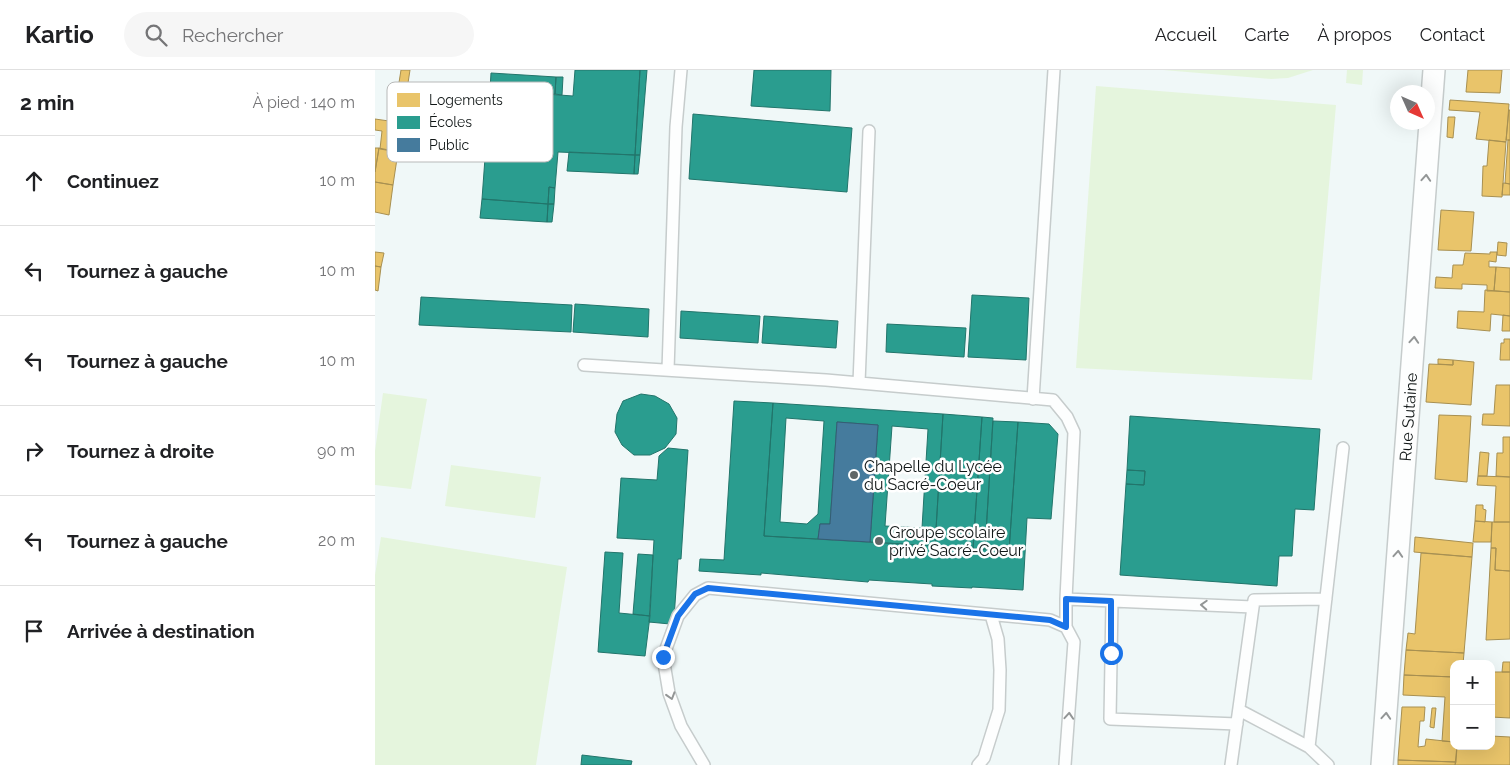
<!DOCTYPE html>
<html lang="fr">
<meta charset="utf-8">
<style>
body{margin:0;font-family:Raleway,sans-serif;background:#f6f6f6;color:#202124}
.controls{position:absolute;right:15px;bottom:15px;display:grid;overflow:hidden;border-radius:10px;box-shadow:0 5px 20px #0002}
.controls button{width:45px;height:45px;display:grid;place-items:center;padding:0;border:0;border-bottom:1px solid #e0e0e0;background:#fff;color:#202124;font:25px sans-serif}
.compass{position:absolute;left:1015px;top:15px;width:45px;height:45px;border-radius:50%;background:#fff;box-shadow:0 5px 20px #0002;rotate:135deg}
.stop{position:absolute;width:15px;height:15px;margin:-11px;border:4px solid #1a73e8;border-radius:50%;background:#fff}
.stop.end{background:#1a73e8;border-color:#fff;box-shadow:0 1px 5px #0008}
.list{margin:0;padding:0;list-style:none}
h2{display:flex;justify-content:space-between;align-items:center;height:65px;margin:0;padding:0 20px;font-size:21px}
h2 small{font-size:16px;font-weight:400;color:#757577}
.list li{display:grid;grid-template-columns:32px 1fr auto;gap:15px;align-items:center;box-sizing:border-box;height:90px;padding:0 20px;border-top:1px solid #e0e0e0}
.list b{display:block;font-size:19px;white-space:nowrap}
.list em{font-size:16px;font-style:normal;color:#757577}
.icon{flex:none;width:28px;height:28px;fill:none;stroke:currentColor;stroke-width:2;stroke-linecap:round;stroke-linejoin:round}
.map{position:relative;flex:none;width:1135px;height:695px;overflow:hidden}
header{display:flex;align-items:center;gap:30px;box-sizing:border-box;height:70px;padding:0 25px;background:#fff;border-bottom:1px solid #e0e0e0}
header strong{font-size:24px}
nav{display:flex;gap:28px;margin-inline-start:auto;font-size:18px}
.search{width:350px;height:45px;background:#f6f6f6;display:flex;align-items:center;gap:12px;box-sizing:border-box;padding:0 18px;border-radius:28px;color:#757577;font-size:19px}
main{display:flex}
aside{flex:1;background:#fff}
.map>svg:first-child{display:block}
.green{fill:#e5f5dd}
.homes{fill:#e9c46a;stroke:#a89051}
.schools{fill:#2a9d8f;stroke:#22756b;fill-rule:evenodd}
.public{fill:#457b9d;stroke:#355d75}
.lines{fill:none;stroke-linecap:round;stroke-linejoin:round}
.service-casing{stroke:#c6cccc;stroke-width:14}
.minor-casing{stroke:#c6cccc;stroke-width:24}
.service{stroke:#fdfefe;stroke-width:11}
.minor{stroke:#fdfefe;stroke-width:21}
.oneway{stroke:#939696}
.route{stroke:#1a73e8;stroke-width:6}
.poi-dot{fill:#5f6666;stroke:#fff;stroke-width:2}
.labels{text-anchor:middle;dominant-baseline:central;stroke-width:5;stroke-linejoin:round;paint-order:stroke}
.street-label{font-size:16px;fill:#111717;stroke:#fff}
.poi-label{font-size:16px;fill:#111717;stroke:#fff;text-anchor:start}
.key{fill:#fff;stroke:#b8b9b9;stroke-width:1}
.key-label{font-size:14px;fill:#111717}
</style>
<header>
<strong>Kartio</strong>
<div class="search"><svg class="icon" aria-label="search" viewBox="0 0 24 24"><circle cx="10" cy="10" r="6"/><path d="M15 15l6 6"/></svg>Rechercher</div>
<nav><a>Accueil</a><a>Carte</a><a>À propos</a><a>Contact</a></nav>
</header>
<main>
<aside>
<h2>2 min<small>À pied · 140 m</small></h2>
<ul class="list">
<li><svg class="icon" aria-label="ahead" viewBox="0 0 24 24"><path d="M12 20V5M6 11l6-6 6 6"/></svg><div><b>Continuez</b></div><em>10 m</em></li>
<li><svg class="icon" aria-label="left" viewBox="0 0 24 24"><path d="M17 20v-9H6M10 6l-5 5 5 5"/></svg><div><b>Tournez à gauche</b></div><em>10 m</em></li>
<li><svg class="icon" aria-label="left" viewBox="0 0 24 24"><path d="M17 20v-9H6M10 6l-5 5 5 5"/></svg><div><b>Tournez à gauche</b></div><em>10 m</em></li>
<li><svg class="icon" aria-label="right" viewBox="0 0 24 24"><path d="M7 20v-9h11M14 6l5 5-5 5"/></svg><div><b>Tournez à droite</b></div><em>90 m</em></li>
<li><svg class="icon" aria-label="left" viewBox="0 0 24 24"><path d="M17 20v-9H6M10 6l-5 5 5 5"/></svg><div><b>Tournez à gauche</b></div><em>20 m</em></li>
<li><svg class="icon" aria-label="arrive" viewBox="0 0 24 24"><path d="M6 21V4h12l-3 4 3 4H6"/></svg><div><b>Arrivée à destination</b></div></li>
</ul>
</aside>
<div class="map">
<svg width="1135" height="695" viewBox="0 0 1135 695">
<rect width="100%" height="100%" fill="#f0f8f8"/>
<path class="green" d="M788 0H938L913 8 896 9Z
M972 0H988L987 15 971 13Z
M721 16 961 35 937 310 701 298Z
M8 323 52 329 36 419 0 415V381Z
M76 395 166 407 160 448 70 436Z
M6 467 192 497 161 695H0V505Z"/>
<path class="homes" d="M26 0H35L31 26 22 25Z
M1093 0H1127L1125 23 1091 22Z
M1075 30 1134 34 1131 72 1101 69 1105 42 1074 40Z
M1134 40H1135V70H1131Z
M1073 47H1080L1078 68 1072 67Z
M0 49 28 53 23 82 5 79 7 61 0 60Z
M1114 70 1131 72 1127 127 1107 126 1108 96H1112Z
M1133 70H1135V114L1130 113Z
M0 78H4L0 102Z
M4 78 23 82 18 115 0 112V102Z
M0 112 18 115 14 145 0 142Z
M1128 113 1135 114V125H1127Z
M1066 140 1099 142 1096 181 1063 180Z
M1123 172 1132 173 1131 186 1122 185Z
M0 182 9 183 6 197 0 196Z
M1115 182H1122L1121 192 1114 191V197H1121L1119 221H1112V215L1087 214V219L1060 218 1061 207 1077 208 1078 195H1088L1090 183 1115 184Z
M0 196 6 197 3 221 0 220Z
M1121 197 1135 198V222L1119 221Z
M1110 220 1135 222V246L1116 244 1115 261 1082 258 1083 241 1109 242Z
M1128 245 1135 246V261H1127Z
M1129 269H1135V290H1125L1126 273H1129Z
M1063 289 1078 290V295L1063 294Z
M1078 290 1099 292 1096 335 1051 332 1054 294 1078 295Z
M1121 315H1135V356L1107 355 1108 344H1119Z
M1064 345 1096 346 1092 412 1060 409Z
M1128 367H1135V407L1121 406 1122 383H1128Z
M1105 382 1114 383 1112 406H1103Z
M1103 406 1135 407V452H1119L1121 416 1102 415Z
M1101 435H1108V439L1111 440 1110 452 1100 451Z
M1100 451 1117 452 1116 472H1098Z
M1117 452H1135V501L1120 500 1121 478H1116Z
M1040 467 1098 473 1097 487 1039 482Z
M1116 478H1121L1120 500 1135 501V569L1111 570Z
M1046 483 1097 487 1089 583 1031 580 1033 563 1040 564Z
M1031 580 1089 583 1088 594H1079V607L1029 605Z
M1128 592H1135V602H1127Z
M1116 602H1135V648L1116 647Z
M1029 605 1079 607V672L1067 671 1070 627 1028 625Z
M1027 637H1050L1049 651H1045L1043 677 1050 676 1051 669 1079 672V676H1082L1081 692 1023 690Z
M1057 638H1061L1059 658 1055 657Z
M1116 666 1135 667V695H1080L1082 676H1116Z
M1023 690 1081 692 1080 695H1023Z"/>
<path class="schools" d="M200 0H265L260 85 183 82 180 118 174 117 173 134 107 129 115 20 198 26Z
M265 0H272L265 85H260Z
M379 0H456L455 41 376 36Z
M116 3 181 7 180 24 115 20Z
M181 7H188L187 25 180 24Z
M318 44 477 58 472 122 314 109Z
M194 82 260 85 259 104 192 101Z
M260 85H265L263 104H259Z
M174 117 180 118 179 134H173Z
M107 129 173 134 172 152 105 148Z
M173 134H179L177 152H172Z
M597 225 654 228 651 290 593 287Z
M46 227 197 235 196 262 44 255Z
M200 234 274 239 273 267 198 262Z
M306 241 385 246 383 273 305 268Z
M389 246 463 251 461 278 387 273Z
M512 254 591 258 589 287 511 282Z
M266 324 280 326 294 334 302 348 301 364 290 378 275 385H259L247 375 240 362 242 344 248 331Z
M359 331 398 333 389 466 560 476 568 344 607 347 598 479 634 481 643 352 674 354 683 364 676 449 652 448 648 520 597 517V518L557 516V514L494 510 493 512 386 503V505L324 501 325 489 349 490Z
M398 333 568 344 560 476 495 472 503 355 462 352 455 454H445L443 469 389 466ZM411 348 449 351 443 444 432 454 405 452ZM517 356 553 359 547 458 510 456Z
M755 346 945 359 939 440 920 439 917 486H904L902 516 745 505 751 414 769 415 770 401 752 400Z
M607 347 618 348 610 479H598Z
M618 351 643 352 634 481 610 479Z
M293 378 313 380 306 489H303L299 549 295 554 274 552 279 470 242 468 246 408 282 410 284 386Z
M752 400 770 401 769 415 751 414Z
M230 482 248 483 244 543 275 546 270 586 223 582Z
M263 484 278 485 275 546 258 544Z
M207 685 257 691 256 695H206Z"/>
<path class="public" d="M462 352 503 355 495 472 443 469 445 454H455Z"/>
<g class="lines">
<g class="service-casing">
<path id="service" d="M209 295 451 310 678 330 692 347 699 362 691 529V557
M293 300 301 57 306 0
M484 313 494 61
M658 329 679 0
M691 529 878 537
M737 531 735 649 862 654
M864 640 934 677
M329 695 306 656 294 623 288 587 303 546 320 525 333 518 675 550 691 557 699 572 690 695
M603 695 609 688 624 640 625 600 623 569 616 545
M856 695 879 530 951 529
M953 695 934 677 968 378"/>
</g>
<g class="minor-casing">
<g id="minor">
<path id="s1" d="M1007 695 1059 0"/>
</g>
</g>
<use href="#service" class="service"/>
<use href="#minor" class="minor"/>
</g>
<defs><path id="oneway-chevron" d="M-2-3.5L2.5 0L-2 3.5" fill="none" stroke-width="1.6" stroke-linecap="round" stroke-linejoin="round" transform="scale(1.25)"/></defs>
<g class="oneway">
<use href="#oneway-chevron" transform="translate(1051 108) rotate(-86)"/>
<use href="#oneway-chevron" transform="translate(1039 270) rotate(-86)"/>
<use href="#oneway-chevron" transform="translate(1023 484) rotate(-86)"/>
<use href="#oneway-chevron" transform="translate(829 535) rotate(-177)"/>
<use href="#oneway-chevron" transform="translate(296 626) rotate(73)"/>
<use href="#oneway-chevron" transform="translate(694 646) rotate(-86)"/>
<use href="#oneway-chevron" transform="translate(1011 646) rotate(-86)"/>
</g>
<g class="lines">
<path class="route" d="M288 587 303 546 320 524 333 518 675 550 691 557V529L736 531V583"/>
</g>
<g class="poi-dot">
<circle cx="479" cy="405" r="5"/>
<circle cx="504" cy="471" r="5"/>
</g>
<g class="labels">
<g class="street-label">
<text stroke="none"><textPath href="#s1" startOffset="349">Rue Sutaine</textPath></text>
</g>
<g class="poi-label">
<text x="489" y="396">Chapelle du Lycée<tspan x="489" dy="18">du Sacré-Coeur</tspan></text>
<text x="514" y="462">Groupe scolaire<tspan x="514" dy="18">privé Sacré-Coeur</tspan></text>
</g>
</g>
<rect x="12" y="12" width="166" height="80" rx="8" class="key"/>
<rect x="22" y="23" width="23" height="14" fill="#e9c46a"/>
<rect x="22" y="46" width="23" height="13" fill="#2a9d8f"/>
<rect x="22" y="68" width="23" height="14" fill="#457b9d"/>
<g class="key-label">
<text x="54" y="35">Logements</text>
<text x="54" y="57">Écoles</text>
<text x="54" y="80">Public</text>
</g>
</svg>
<div class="controls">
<button>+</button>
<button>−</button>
</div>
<svg class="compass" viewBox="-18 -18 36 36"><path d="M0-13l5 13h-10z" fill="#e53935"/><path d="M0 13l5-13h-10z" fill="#757577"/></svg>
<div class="stop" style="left:736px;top:583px"></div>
<div class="stop end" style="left:288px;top:587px"></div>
</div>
</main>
